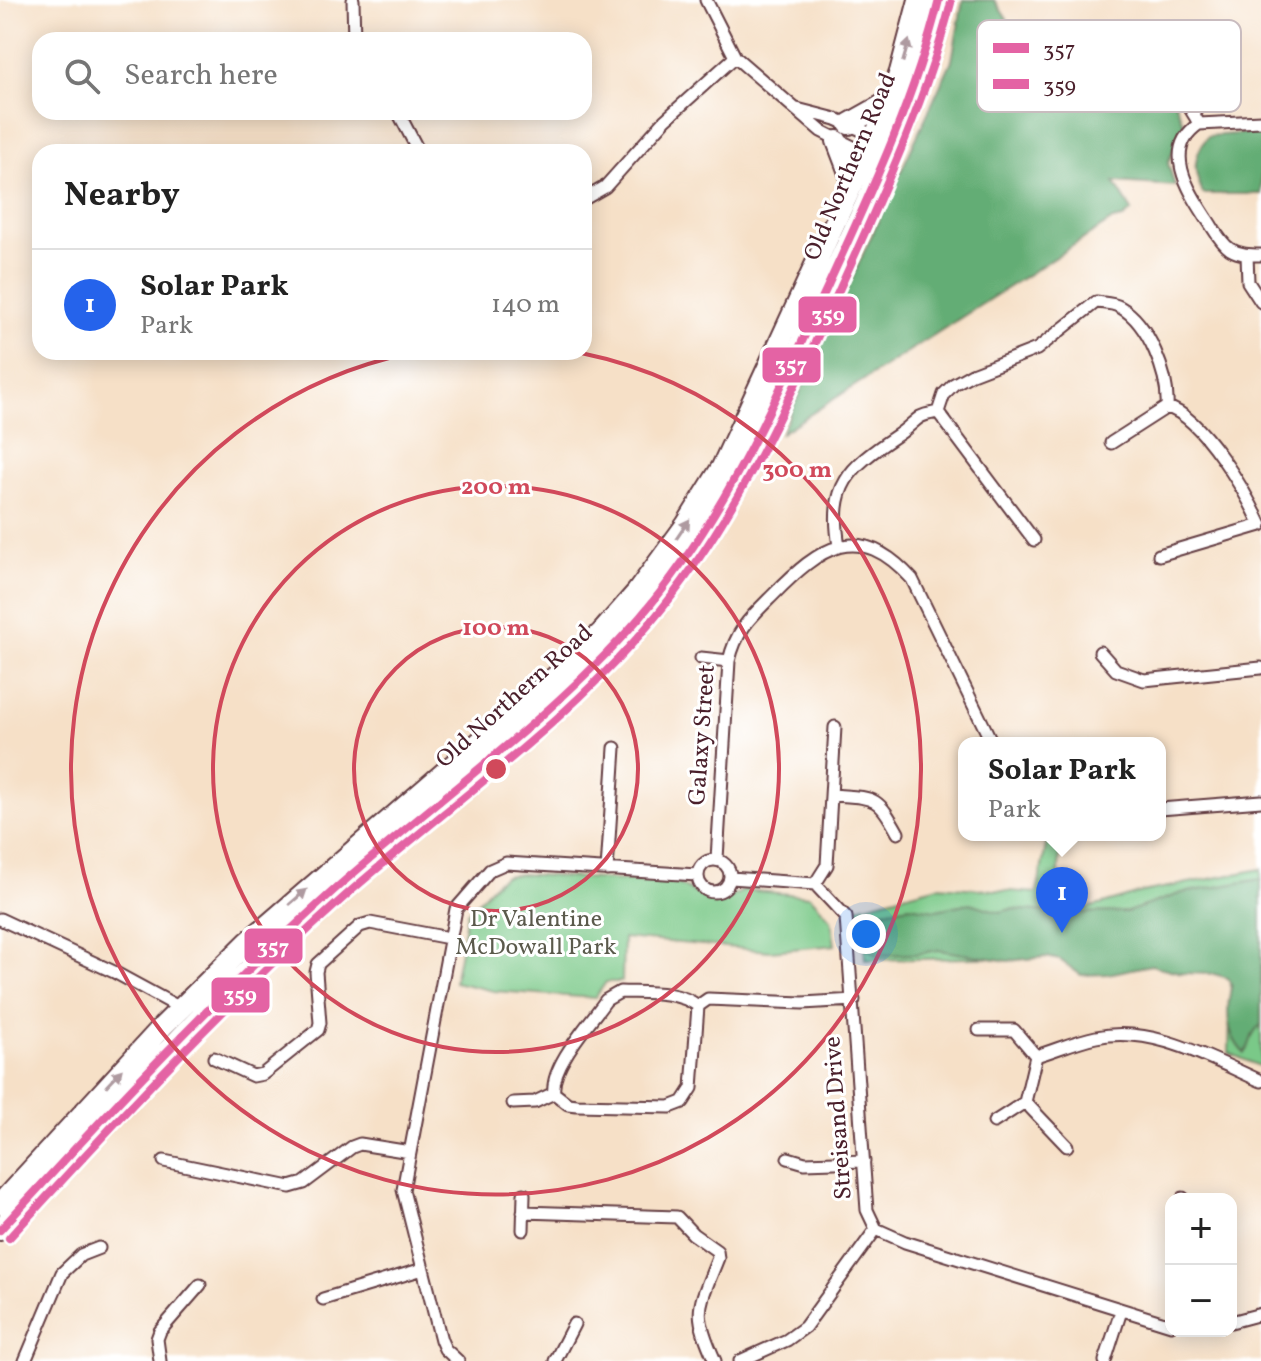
<!DOCTYPE html>
<meta charset="utf-8">
<style>
body{margin:0;font-family:Vollkorn,serif;background:#f6f6f6;color:#222}
.controls{position:absolute;right:24px;bottom:24px;display:grid;overflow:hidden;border-radius:16px;box-shadow:0 4px 20px #0003}
.controls button{width:72px;height:72px;display:grid;place-items:center;padding:0;border:0;border-bottom:2px solid #e0e0e0;background:#fff;color:#222;font:40px sans-serif}
.you{position:absolute;left:866px;top:934px;width:28px;height:28px;margin:-20px;border:6px solid #fff;border-radius:50%;background:#1a73e8;box-shadow:0 0 0 12px #1a73e833}
.badge{display:grid;place-items:center;width:52px;height:52px;border-radius:50%;background:#2563eb;color:#fff;font-size:26px;font-weight:700}
.pin{position:absolute;translate:-50% -66px;filter:drop-shadow(0 2px 4px #0008)}
.pin::after{content:'';position:absolute;top:42px;width:28px;height:24px;background:inherit;clip-path:polygon(0 0,100% 0,50% 100%)}
.popup{position:absolute;left:958px;top:737px;width:208px;height:104px;box-sizing:border-box;display:grid;place-content:center;border-radius:16px;background:#fff;filter:drop-shadow(0 2px 6px #0005);font-size:26px;white-space:nowrap;color:#767676}
.popup b{font-size:30px;color:#222}
.popup::after{content:'';position:absolute;left:50%;top:100%;margin-left:-16px;border:16px solid transparent;border-top-color:#fff}
.list{margin:0;padding:0;list-style:none}
h2{display:flex;justify-content:space-between;align-items:center;height:104px;margin:0;padding:0 32px;font-size:34px}
h2 small{font-size:26px;font-weight:400;color:#767676}
.list li{display:grid;grid-template-columns:52px 1fr auto;gap:24px;align-items:center;box-sizing:border-box;height:112px;padding:0 32px;border-top:2px solid #e0e0e0}
.list b{display:block;font-size:30px;white-space:nowrap}
.list p{margin:0;font-size:26px;white-space:nowrap;color:#767676}
.list em{font-size:26px;font-style:normal;color:#767676}
.icon{flex:none;width:44px;height:44px;fill:none;stroke:currentColor;stroke-width:2;stroke-linecap:round;stroke-linejoin:round}
.map{position:relative;flex:none;width:1261px;height:1361px;overflow:hidden}
.search{position:absolute;background:#fff;box-shadow:0 4px 20px #0003;left:32px;top:32px;width:560px;height:88px;display:flex;align-items:center;gap:20px;box-sizing:border-box;padding:0 28px;border-radius:24px;color:#767676;font-size:30px}
.panel{position:absolute;background:#fff;box-shadow:0 4px 20px #0003;left:32px;top:144px;width:560px;height:216px;border-radius:24px}
.map>svg:first-child{display:block}
.green{fill:#7ac988;stroke:#62745a;stroke-width:2}
.forest{fill:#63ad74;stroke:#566650;stroke-width:2}
.lines{fill:none;stroke-linecap:round;stroke-linejoin:round}
.street-casing{stroke:#643c42;stroke-width:15}
.highway-casing{stroke:#643c42;stroke-width:24}
.street{stroke:#fff;stroke-width:11}
.highway{stroke:#fff;stroke-width:20}
.bus-1-casing{stroke:#fff;stroke-width:14}
.bus-2-casing{stroke:#fff;stroke-width:14}
.bus-1{stroke:#e463a4;stroke-width:8}
.bus-2{stroke:#e463a4;stroke-width:8}
.oneway{fill:#ae9aa0}
.ring{fill:none;stroke:#d1495b;stroke-width:4}
.labels{text-anchor:middle;dominant-baseline:central;stroke-width:6;stroke-linejoin:round;paint-order:stroke}
.street-label{font-size:24px;fill:#4a1f2b;stroke:#fff}
.park-label{font-size:24px;fill:#5b5a4c;stroke:#fff}
.key{fill:#fff;stroke:#c9bcbf;stroke-width:2}
.key-label{font-size:22px;fill:#4a1f2b}
.centre{fill:#d1495b;stroke:#fff;stroke-width:4}
.ring-label{font-size:24px;text-anchor:middle;font-weight:bold;fill:#d1495b;stroke:#fff;stroke-width:6;stroke-linejoin:round;paint-order:stroke}
.line-badge{stroke:#fff;stroke-width:3}
.badge-label{font-size:22px;text-anchor:middle;font-weight:bold;fill:#fff}
</style>
<div class="map">
<svg width="1261" height="1361" viewBox="0 0 1261 1361">
<rect width="100%" height="100%" fill="#fff"/>
<filter id="ink" filterUnits="userSpaceOnUse"><feTurbulence type="fractalNoise" baseFrequency=".0125" numOctaves="2"/><feDisplacementMap in="SourceGraphic" scale="16" xChannelSelector="R" yChannelSelector="G"/><feConvolveMatrix kernelMatrix="1 2 1 2 8 2 1 2 1" color-interpolation-filters="sRGB"/></filter>
<filter id="wash" filterUnits="userSpaceOnUse"><feTurbulence type="fractalNoise" baseFrequency=".006" numOctaves="4" result="noise"/><feDisplacementMap in="SourceGraphic" scale="32" xChannelSelector="R" yChannelSelector="G"/><feGaussianBlur stdDeviation="1.8" result="paint"/><feColorMatrix in="noise" values="0 0 0 0 0 0 0 0 0 0 0 0 0 0 0 0 0 1.4 0 .05"/><feComposite in="paint" operator="in"/></filter>
<g filter="url(#wash)">
<rect width="100%" height="100%" fill="#f6e0c7"/>
<path class="green" d="M1048 835H1060L1058 915 1103 904 1142 892 1261 869V1067L1229 1053 1231 975 1152 959 1073 956 865 960 863 924 858 907 938 886 1037 893Z
M521 874 678 884 705 898 721 902 745 890 810 896 831 919 835 945 770 951 623 938 622 982H606L595 998 494 991 454 982 467 913 496 882 505 876Z"/>
<path class="forest" d="M963 0H994L1047 78 1173 97 1184 125 1168 163 1175 186 1114 182 1132 211 1123 218 1113 220 781 433 952 60Z
M1261 132V194H1203C1193 171 1192 157 1208 136Z
M1261 879V1025C1249 1033 1253 1044 1244 1053 1225 1034 1226 1007 1232 984L1228 978 1214 974 1182 973 1151 965 1108 974 1081 975 1060 960 1046 957 1008 961 938 950 917 954 877 955 866 948 862 933 871 918 879 912 909 906 936 910 970 903 1000 912 1011 909 1063 913 1127 912 1182 893Z"/>
</g>
<g filter="url(#ink)">
<g class="lines">
<g class="street-casing">
<path id="street" d="M353 0 354 40
M706 0 735 57 821 131 869 155
M1087 72C1140 78 1172 70 1199 124
M1068 75 1087 72 1086 52
M797 109 836 119 880 138
M398 112 419 152
M1261 121 1199 124C1161 149 1189 191 1207 219 1214 229 1220 242 1230 249 1240 255 1250 255 1261 255
M584 199 605 187 665 120 735 57
M1247 255 1248 282 1261 302
M938 412 1034 540
M1111 443 1167 407
M839 546C829 486 848 468 896 436 905 431 914 421 920 417 925 414 933 413 938 412L944 394 954 384 972 374 1037 349 1096 302C1103 303 1114 303 1120 307 1149 323 1169 376 1167 407 1203 417 1246 493 1261 525
M1159 555 1261 525
M1100 652 1116 670 1144 680 1261 668
M701 658 729 661
M832 795C875 798 877 795 898 833
M1160 809 1261 801
M717 859 729 661C736 630 751 617 773 595 820 547 858 519 912 579L992 743
M698 876a16 16 0 1 1 32 0a16 16 0 1 1-32 0Z
M607 870 615 748
M731 878 815 884 846 917 867 1210 876 1229 905 1242 1171 1325
M815 884 827 865 835 727
M0 919 114 972 184 1010
M698 1006 692 1088 683 1102 670 1107 577 1105 568 1104 554 1093C550 1066 590 1023 606 1000L620 992C646 993 677 990 698 1006L708 999 803 1003 854 1000
M979 1030H1014L1036 1056
M1036 1056C1056 1050 1076 1041 1096 1037 1153 1025 1211 1059 1261 1081
M214 1058 253 1076 263 1074 318 1030 320 1023 316 972 318 964 360 926 370 923 449 938
M1025 1102 1067 1146
M513 1103 535 1102 554 1093
M994 1122 1025 1102 1036 1056
M788 1158 805 1163 864 1161
M164 1161 290 1187 304 1183 352 1147 360 1144 410 1152
M1183 1199V1198
M523 1212 677 1217 693 1234 717 1251 718 1258C698 1309 692 1309 715 1361
M523 1230 524 1194
M323 1299 423 1269
M1231 1322 1261 1314
M25 1361 62 1273 81 1255 99 1248
M160 1361 157 1339 160 1331 200 1285
M458 1361 445 1349 441 1340 403 1190 456 909 490 870 506 863 697 875
M555 1361 574 1324
M740 1361 787 1340 805 1327 876 1229
M1105 1361 1121 1311"/>
</g>
<g class="highway-casing">
<path id="highway" d="M849 124 890 101
M837 141 853 183
M0 1204 163 1026 248 942 563 670 602 632 637 592 686 525 722 467 884 116 900 72 919 0
M0 1230C107 1113 214 997 333 891 434 800 550 720 640 617 726 518 773 404 827 287 871 193 916 102 939 0"/>
</g>
<use href="#street" class="street"/>
<use href="#highway" class="highway"/>
<g class="bus-1-casing">
<path id="bus-1" d="M0 1230C107 1113 215 997 333 891 435 800 550 721 640 617 722 522 772 407 824 294 868 198 913 104 939 0"/>
</g>
<g class="bus-2-casing">
<path id="bus-2" d="M9 1238C116 1121 224 1004 343 898 446 807 562 728 651 622 732 526 783 412 835 299 879 201 924 107 951 3"/>
</g>
<use href="#bus-1" class="bus-1"/>
<use href="#bus-2" class="bus-2"/>
</g>
<defs><path id="oneway-solid" d="M-6-.8H1V-3.2L6.5 0L1 3.2V.8H-6Z" transform="scale(2)"/></defs>
<g class="oneway">
<use href="#oneway-solid" transform="translate(906 51) rotate(-74)"/>
<use href="#oneway-solid" transform="translate(683 529) rotate(-56)"/>
<use href="#oneway-solid" transform="translate(298 897) rotate(-41)"/>
<use href="#oneway-solid" transform="translate(114 1078) rotate(-47)"/>
</g>
</g>
<g class="ring">
<circle cx="496" cy="769" r="142"/>
<circle cx="496" cy="769" r="283"/>
<path d="M581 353A425 425 0 1 1 411 353"/>
</g>
<g class="labels">
<g class="street-label">
<text transform="translate(851 167) rotate(-67)">Old Northern Road</text>
<text transform="translate(515 697) rotate(-42)">Old Northern Road</text>
<text transform="translate(703 735) rotate(-86)">Galaxy Street</text>
<text transform="translate(839 1118) rotate(-94)">Streisand Drive</text>
</g>
<g class="park-label">
<text x="536" y="920">Dr Valentine<tspan x="536" dy="28">McDowall Park</tspan></text>
</g>
</g>
<rect x="977" y="20" width="264" height="92" rx="12" class="key"/>
<rect x="993" y="43" width="36" height="10" fill="#e463a4"/>
<rect x="993" y="79" width="36" height="10" fill="#e463a4"/>
<g class="key-label">
<text x="1043" y="56">357</text>
<text x="1043" y="92">359</text>
</g>
<circle cx="496" cy="769" r="12" class="centre"/>
<g class="ring-label">
<text x="797" y="477">300 m</text>
<text x="496" y="494">200 m</text>
<text x="496" y="635">100 m</text>
</g>
<g class="line-badge">
<rect x="797" y="295" width="61" height="39" rx="8" fill="#e463a4"/>
<rect x="761" y="346" width="61" height="38" rx="8" fill="#e463a4"/>
<rect x="243" y="927" width="61" height="38" rx="8" fill="#e463a4"/>
<rect x="210" y="976" width="61" height="38" rx="8" fill="#e463a4"/>
</g>
<g class="badge-label">
<text x="828" y="322">359</text>
<text x="791" y="372">357</text>
<text x="273" y="954">357</text>
<text x="240" y="1002">359</text>
</g>
</svg>
<div class="controls">
<button>+</button>
<button>−</button>
</div>
<div class="you"></div>
<div class="pin badge" style="left:1062px;top:933px">1</div>
<div class="popup"><b>Solar Park</b>Park</div>
<div class="search"><svg class="icon" aria-label="search" viewBox="0 0 24 24"><circle cx="10" cy="10" r="6"/><path d="M15 15l6 6"/></svg>Search here</div>
<section class="panel">
<h2>Nearby<small></small></h2>
<ul class="list">
<li><span class="badge">1</span><div><b>Solar Park</b><p>Park</p></div><em>140 m</em></li>
</ul>
</section>
</div>
